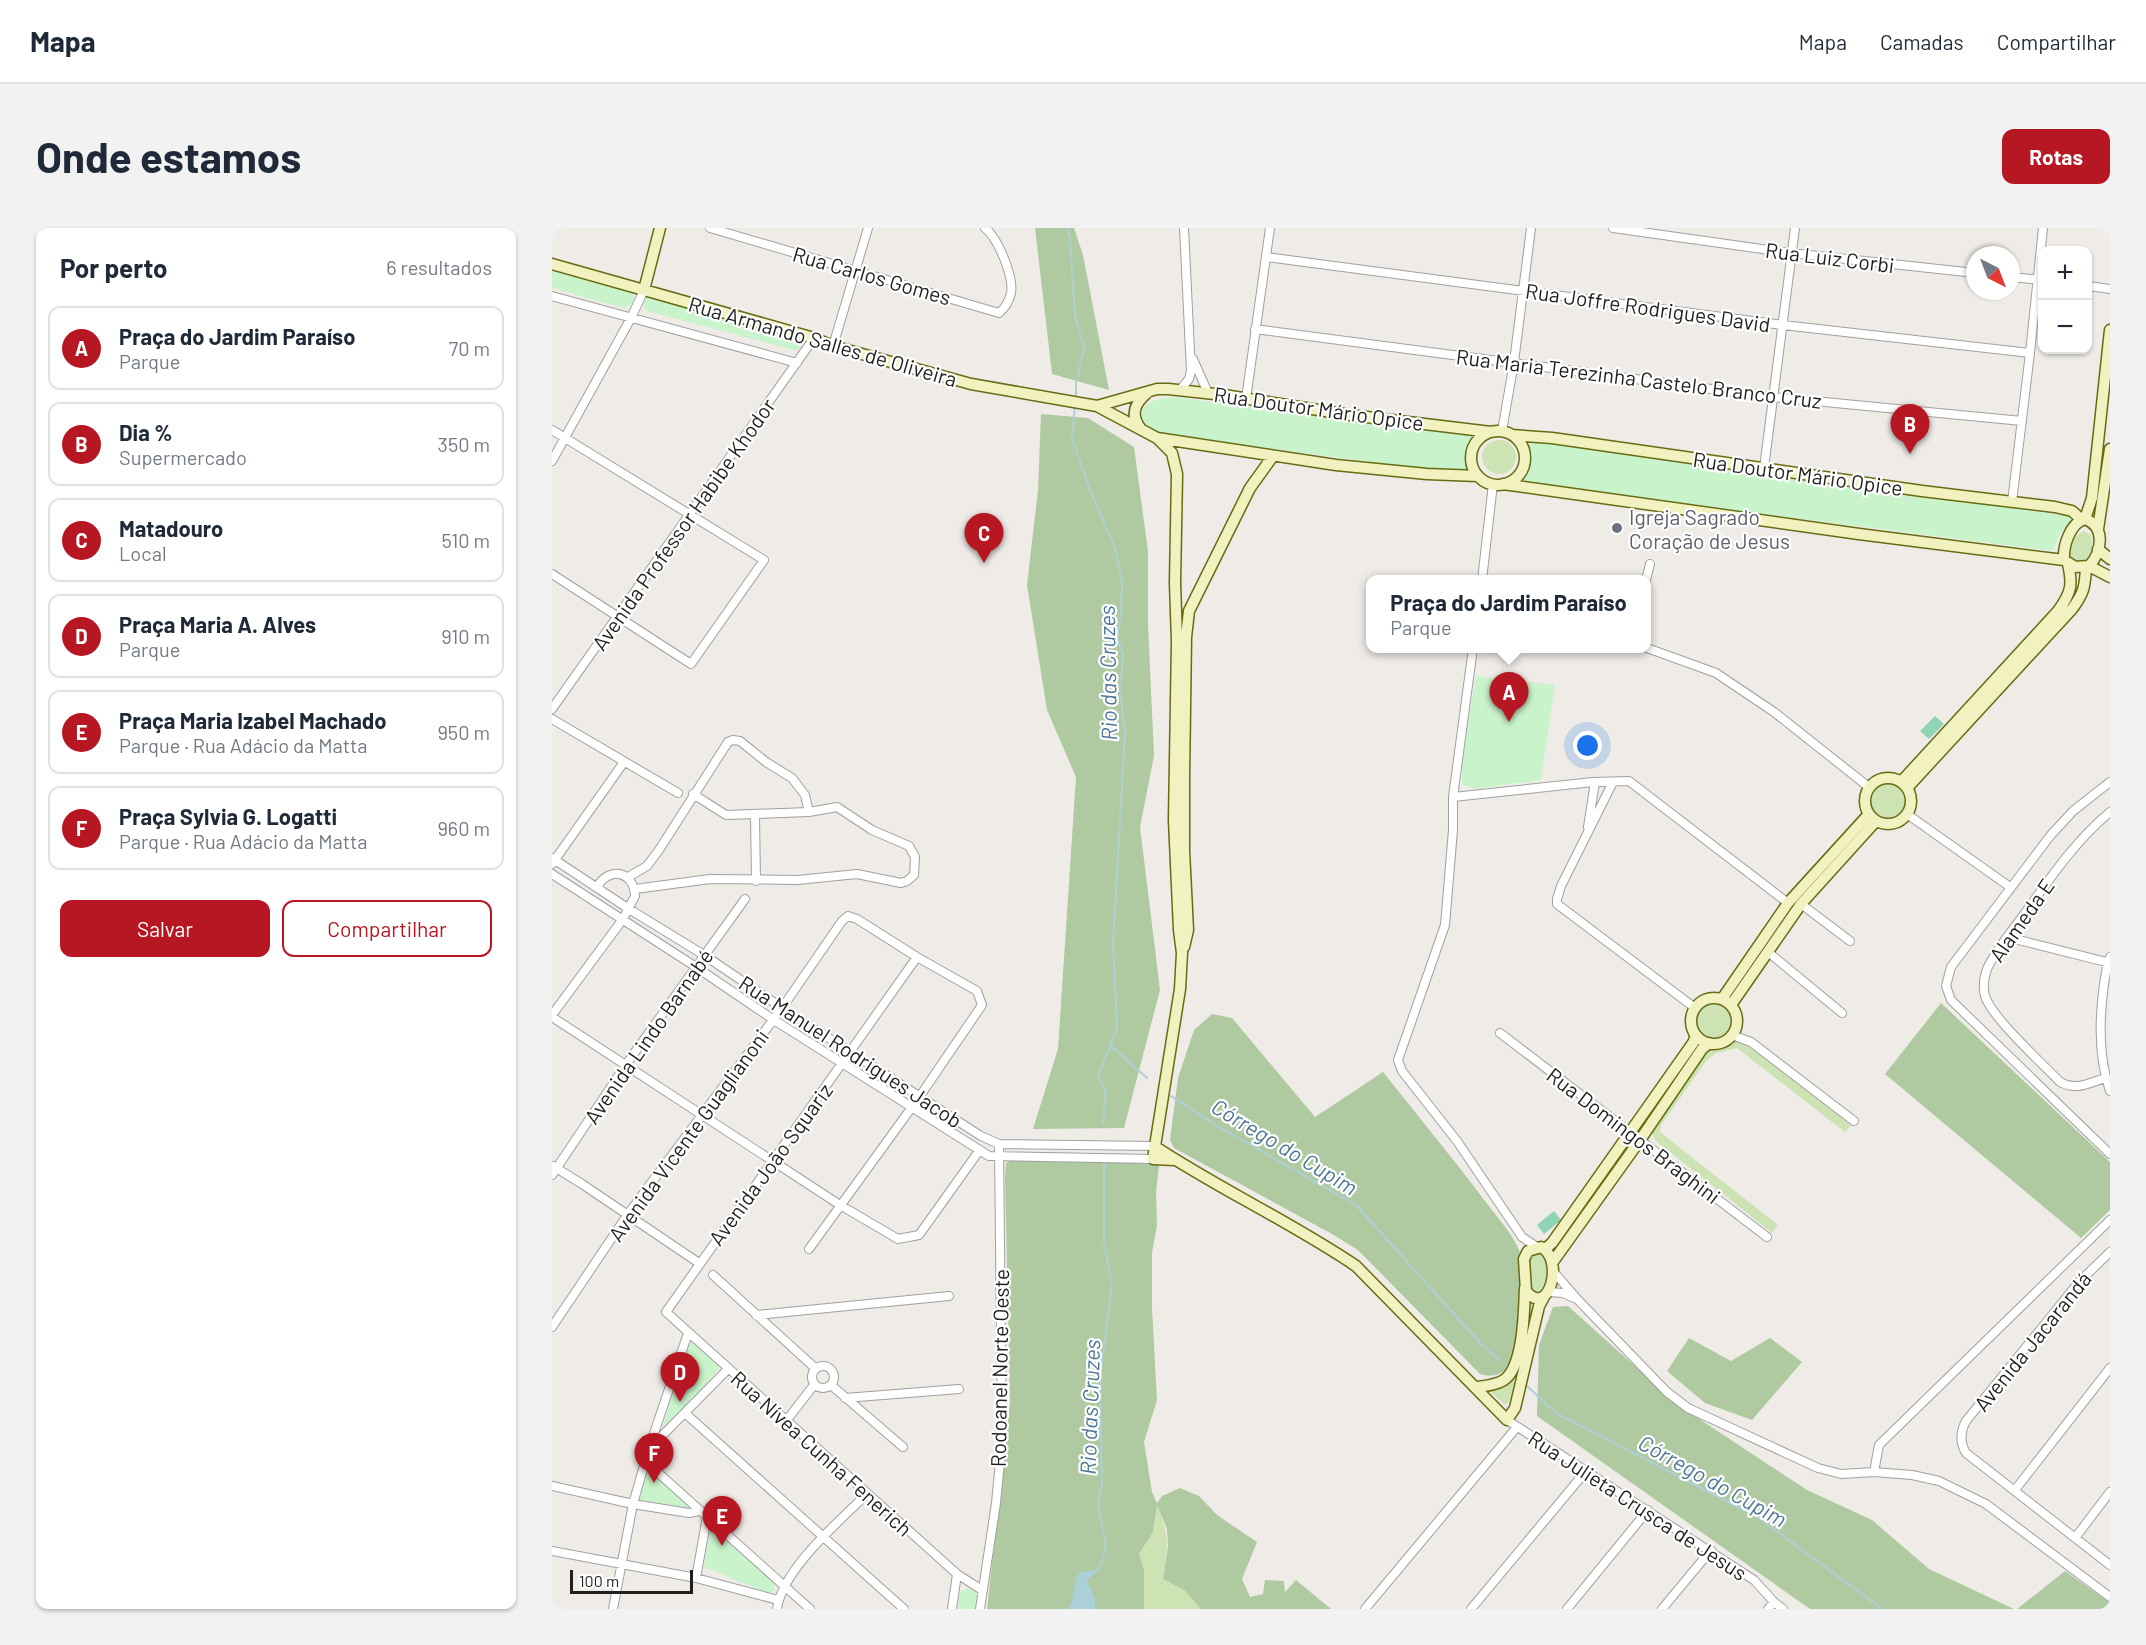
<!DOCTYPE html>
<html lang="pt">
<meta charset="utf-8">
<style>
body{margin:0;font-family:Barlow,sans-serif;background:#f2f2f3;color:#1f2937}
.controls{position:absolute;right:18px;top:18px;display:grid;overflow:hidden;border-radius:12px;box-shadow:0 2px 4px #0004}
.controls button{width:54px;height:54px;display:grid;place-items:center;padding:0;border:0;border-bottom:2px solid #e0e1e3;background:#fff;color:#1f2937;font:30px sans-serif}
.compass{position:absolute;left:1414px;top:18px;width:54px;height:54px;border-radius:50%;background:#fff;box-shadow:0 2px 4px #0004;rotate:138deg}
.scale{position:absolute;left:18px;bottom:15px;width:123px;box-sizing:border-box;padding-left:6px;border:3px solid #1f1f1f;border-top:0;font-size:16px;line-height:21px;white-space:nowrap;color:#1f1f1f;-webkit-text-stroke:4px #fff;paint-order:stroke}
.you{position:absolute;left:1036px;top:518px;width:21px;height:21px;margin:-15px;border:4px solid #fff;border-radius:50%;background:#1a73e8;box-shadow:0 0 0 9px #1a73e833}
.badge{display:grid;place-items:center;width:39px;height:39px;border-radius:50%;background:#b71722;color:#fff;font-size:20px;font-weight:700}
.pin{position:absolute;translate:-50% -50px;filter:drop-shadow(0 2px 3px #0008)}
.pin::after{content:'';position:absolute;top:32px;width:21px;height:18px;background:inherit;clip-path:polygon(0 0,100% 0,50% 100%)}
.popup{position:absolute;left:814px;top:347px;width:285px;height:78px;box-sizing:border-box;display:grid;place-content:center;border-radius:12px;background:#fff;filter:drop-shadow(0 2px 4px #0005);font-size:20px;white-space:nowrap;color:#747a83}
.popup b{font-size:22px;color:#1f2937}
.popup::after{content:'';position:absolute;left:50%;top:100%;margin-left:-12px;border:12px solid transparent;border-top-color:#fff}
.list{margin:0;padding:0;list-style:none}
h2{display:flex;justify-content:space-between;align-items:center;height:78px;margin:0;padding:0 24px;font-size:26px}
h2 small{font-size:20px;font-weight:400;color:#747a83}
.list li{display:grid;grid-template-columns:39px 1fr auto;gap:18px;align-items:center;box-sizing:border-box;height:84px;margin:0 12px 12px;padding:0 12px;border:2px solid #e0e1e3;border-radius:12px}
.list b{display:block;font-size:22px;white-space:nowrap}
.list p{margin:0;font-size:20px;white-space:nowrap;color:#747a83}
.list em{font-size:20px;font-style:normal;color:#747a83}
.actions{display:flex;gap:12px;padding:18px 24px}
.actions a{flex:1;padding:14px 0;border:2px solid #b71722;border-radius:12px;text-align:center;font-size:21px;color:#b71722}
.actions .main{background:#b71722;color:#fff}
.map{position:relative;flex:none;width:1558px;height:1381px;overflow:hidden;border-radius:12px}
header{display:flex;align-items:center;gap:36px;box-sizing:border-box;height:84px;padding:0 30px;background:#fff;border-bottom:2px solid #e0e1e3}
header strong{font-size:28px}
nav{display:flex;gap:33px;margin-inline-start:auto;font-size:21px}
.intro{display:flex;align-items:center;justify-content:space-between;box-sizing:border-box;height:144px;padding:0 36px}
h1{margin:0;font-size:42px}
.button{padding:15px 27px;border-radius:12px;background:#b71722;color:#fff;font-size:21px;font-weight:700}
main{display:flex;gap:36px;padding:0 36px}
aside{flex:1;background:#fff;border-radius:12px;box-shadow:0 2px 4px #0004}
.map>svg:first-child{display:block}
.grass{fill:#cee3b3}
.forest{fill:#afc9a0}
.park{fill:#c9f3ca}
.pitch{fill:#8ed5b5}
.water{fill:#acd0d7}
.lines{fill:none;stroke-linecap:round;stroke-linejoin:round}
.stream{stroke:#acd0d7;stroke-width:2}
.street-casing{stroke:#a0a0a0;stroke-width:10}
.secondary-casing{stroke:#676b12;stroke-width:13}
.street{stroke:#fff;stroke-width:8}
.secondary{stroke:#f2f2c1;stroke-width:10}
.worship-dot{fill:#6b7280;stroke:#fff;stroke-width:2}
.labels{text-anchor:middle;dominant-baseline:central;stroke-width:4.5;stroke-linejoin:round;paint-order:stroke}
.street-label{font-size:21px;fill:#1f1f1f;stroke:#fff}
.worship-label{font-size:21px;fill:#5b616d;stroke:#fff;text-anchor:start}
.water-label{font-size:22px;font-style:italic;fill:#4f7795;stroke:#fff}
</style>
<header>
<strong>Mapa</strong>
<nav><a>Mapa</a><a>Camadas</a><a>Compartilhar</a></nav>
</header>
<div class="intro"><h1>Onde estamos</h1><a class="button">Rotas</a></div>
<main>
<aside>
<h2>Por perto<small>6 resultados</small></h2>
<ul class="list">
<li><span class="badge">A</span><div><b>Praça do Jardim Paraíso</b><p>Parque</p></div><em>70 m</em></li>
<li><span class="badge">B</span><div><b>Dia %</b><p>Supermercado</p></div><em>350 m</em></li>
<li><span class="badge">C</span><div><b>Matadouro</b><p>Local</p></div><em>510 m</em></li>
<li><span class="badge">D</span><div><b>Praça Maria A. Alves</b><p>Parque</p></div><em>910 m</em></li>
<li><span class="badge">E</span><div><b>Praça Maria Izabel Machado</b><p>Parque · Rua Adácio da Matta</p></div><em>950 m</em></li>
<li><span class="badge">F</span><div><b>Praça Sylvia G. Logatti</b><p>Parque · Rua Adácio da Matta</p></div><em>960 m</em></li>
</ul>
<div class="actions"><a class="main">Salvar</a><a>Compartilhar</a></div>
</aside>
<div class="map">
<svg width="1558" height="1381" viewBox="0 0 1558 1381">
<rect width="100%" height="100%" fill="#efece7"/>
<path class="grass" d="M930 229a17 17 0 1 1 34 0a17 17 0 1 1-34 0Z
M1531 303 1539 307C1541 324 1541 338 1519 332L1516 325 1522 310Z
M1317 573a19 19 0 1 1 38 0a19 19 0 1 1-38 0Z
M1143 793a19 19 0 1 1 38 0a19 19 0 1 1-38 0Z
M1183 811 1192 813 1299 897 1293 904 1185 820 1164 825 1155 832 1109 897 1108 904 1226 997 1220 1005 1104 913 1099 904 1156 819C1159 817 1178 812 1183 811Z
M984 1024H990L996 1034 995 1059 986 1066 979 1062 977 1032Z
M977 1071 984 1073 958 1171 955 1176H952L939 1164 944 1159 956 1153Z
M605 1276C618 1309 616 1317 611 1351L632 1362 649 1381H592L587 1326 601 1304Z"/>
<path class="forest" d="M483 0H522L531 27 557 162 500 146Z
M489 186 536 190 582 219 596 323V397L602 528 588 599 608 762 572 900 481 901 506 821 524 549 495 482 475 357 486 262Z
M1389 775 1558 934V982L1529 1010 1333 846Z
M660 786 680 790 763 889 831 844C865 887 900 929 933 973 944 988 960 1005 967 1022 969 1027 968 1035 968 1040 970 1070 967 1098 961 1126 956 1144 946 1151 928 1146L806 1022 780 1006 622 920 618 912 626 850 642 802Z
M460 933 581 935 607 937 604 964 605 997 600 1025V1080L605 1172 592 1214 600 1264 605 1275 610 1268 628 1260 647 1268 665 1287 705 1314 690 1351 698 1369 711 1366 713 1352 732 1353 733 1364 744 1352 779 1381H649L632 1362 611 1351 616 1319 615 1301 605 1277 601 1304 587 1326 592 1342V1381H435L458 1174 453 949 454 935Z
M1016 1078 1126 1177 1255 1262 1320 1292 1377 1341 1462 1381H1258L985 1188 987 1117 1001 1079Z
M1137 1110 1179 1133 1218 1110 1250 1134 1200 1192 1153 1175 1115 1143Z
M1513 1343 1558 1375V1381H1465Z"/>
<path class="park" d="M0 42 80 65 82 68 81 74 72 80 0 60Z
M99 68 250 110C252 117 249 121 242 122L95 83 91 77 95 69Z
M620 169 927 205C914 217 911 233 921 248L599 204 595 202 588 190C591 172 605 172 620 169Z
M974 211 1523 289 1508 306 1501 323 968 255C981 242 983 226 974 211Z
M924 448 1003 457 989 552 922 561 910 556V532Z
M140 1113 166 1134 167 1141 111 1205H109L136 1116Z
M98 1241 140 1279 139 1280 87 1272 94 1242Z
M161 1299 167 1300 223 1356 222 1363 216 1365 152 1339 158 1300Z
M415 1360 424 1364 426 1368 424 1381H406L408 1365Z"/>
<path class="pitch" d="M1383 488 1392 496 1377 511 1368 503Z
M1002 983 1009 992 992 1006 985 997Z"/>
<path class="water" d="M551 1335 547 1342 535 1352 543 1370V1381H516C524 1369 521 1355 527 1345L543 1342Z"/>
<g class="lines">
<path class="stream" d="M514 0 518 10 523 87 532 121 524 155V171
M523 177 520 210 536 257 563 320 570 353 569 390 565 409 571 426 568 463 573 506 561 715 565 800 546 848 554 864 551 895
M559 818 595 850
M619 868 667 899 804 977 929 1116 948 1133
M975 1158 1004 1185 1207 1290 1330 1381
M549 1336 554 1318 546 1276 550 1256 548 1148 560 1058 552 1014V934"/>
<g class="street-casing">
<path id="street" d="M158 0 447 85C453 80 457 74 459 65 462 49 446 10 433 0
M1061 0 1239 25 1423 45
M714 29 1231 97 1478 125
M1459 49 1490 52
M1536 58 1558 61
M0 68 245 135
M703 101 1220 169 1470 193
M281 118 316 0
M641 131 656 165
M628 162 637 151 639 143 632 0
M694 171 718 0
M0 202 212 332 139 436 0 346
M950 203 962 134 979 0
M0 233 79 90 92 62
M1212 240 1243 0
M1460 274 1478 125 1491 0
M930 352 941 256
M1094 352 1098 336
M921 420 901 569V602L893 697 846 832 850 843 905 913 970 1009 985 1019
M1095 420 1164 445 1222 484 1318 560
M0 481 262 110
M0 491 126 565
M1061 554 1009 658 1005 671V676L1143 780
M1558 554 1521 583 1498 608 1399 739 1394 758 1399 772 1558 926
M901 569 1041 554 1077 553 1236 675
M1355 586 1458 659
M203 588 204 653
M1036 599 1043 554
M0 630 77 681 152 727 230 780 429 908 447 916 602 918
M0 636 72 534
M0 646 144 739 222 792 437 928 601 931
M76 649 95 638 107 622 176 514 181 512 188 513 214 534 240 550 253 567 257 584
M83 661 158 651 246 652 305 646 349 655 355 653 362 647 363 629 357 618 320 602 285 579 257 584 174 587 141 566
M1249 676 1298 713
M1455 709 1558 735
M1216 724 1290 785
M365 729 114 1084 405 1346 430 1362
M1558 729C1554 737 1554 747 1552 756 1547 792 1546 829 1558 863
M0 787 71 691 83 668C82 643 57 638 45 659
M0 789 288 977 346 1011 367 1007 427 923
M948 805 1215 1009
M1180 807 1199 814 1302 893
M1553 850C1537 855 1524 863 1508 854 1490 835 1440 790 1433 768 1431 760 1432 749 1435 741 1444 721 1460 703 1473 685 1499 649 1524 612 1558 584
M1 938 30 956 147 1035
M0 947 73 838 193 671
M1558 1024 1527 1054 1414 1193C1408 1204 1408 1215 1414 1225L1558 1337
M1000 1042 1026 1072 1115 1164 1136 1180 1266 1240 1289 1246 1322 1244 1360 1247 1387 1253 1434 1276 1558 1369
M161 1047 263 1140
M997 1064 1011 1065 1022 1070
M204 1087 397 1068
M0 1099 76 986 230 780 290 693 296 688 305 691 365 729 425 763 430 777 368 868 257 1021
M260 1149a11 11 0 1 1 22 0a11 11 0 1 1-22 0Z
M279 1157 351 1219
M293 1170 407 1161
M134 1186 352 1381
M955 1192 1202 1352 1222 1374 1231 1381
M234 1193 262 1157
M99 1219 176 1141
M93 1233 258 1381
M1322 1244 1327 1217 1558 992
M0 1258 81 1276 137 1285 148 1283
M1463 1262 1558 1140
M1523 1310 1558 1264
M0 1323 144 1350 226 1372
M144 1350 155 1289
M61 1381 81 1276 97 1220 136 1105
M225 1381C230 1342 287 1293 315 1266
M400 1381 405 1346
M428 1381 444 1275 450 1213 447 916
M813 1381 965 1199
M919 1381 1034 1243
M1015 1381 1096 1282
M1110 1381 1159 1322
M1216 1381 1222 1374"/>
</g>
<g class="secondary-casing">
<path id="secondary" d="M0 36 262 110 281 118 419 156 545 178 605 210 784 237 875 246 926 248
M92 62 108 0
M545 178 605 161H616L672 167 798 187 939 204
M589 201C578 187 582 176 595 165
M919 230a27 27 0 1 1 54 0a27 27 0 1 1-54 0Z
M960 207 1000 210 1370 263 1503 279 1520 283 1530 292
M605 210 620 225 625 246 623 355 625 413 622 592 627 702 630 725 628 761 601 931 623 932
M951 256 1307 306 1512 332
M1533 291 1540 270 1558 102
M1533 291C1554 298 1550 325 1537 338L1523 339 1512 332C1511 318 1518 295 1533 291Z
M1546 301 1558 221
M1546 321 1558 331
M1537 338 1558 349
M1313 573a23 23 0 1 1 46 0a23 23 0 1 1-46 0Z
M1349 554 1506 383C1519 365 1521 357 1516 336
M1355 560 1520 381C1532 365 1533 359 1534 339
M632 719 636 702 632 623V550L634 409 637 383 698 260 721 228
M1139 793a23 23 0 1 1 46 0a23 23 0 1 1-46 0Z
M1170 771 1236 675 1317 586
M1179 777 1249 676 1324 593
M602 918C667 961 739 994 804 1038L955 1192 963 1180 987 1078 993 1067
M989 1019C1013 1031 997 1091 974 1063L972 1031 976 1023Z
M993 1021 1000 1015 1141 815 1144 808 1142 805
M1000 1035 1088 912 1150 821 1157 815
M925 1159C934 1158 944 1157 952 1152 972 1138 972 1082 973 1060"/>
</g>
<use href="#street" class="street"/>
<use href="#secondary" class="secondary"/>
</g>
<circle class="worship-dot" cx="1065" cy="300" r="6"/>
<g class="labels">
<g class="street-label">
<text transform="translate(1278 29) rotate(7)">Rua Luiz Corbi</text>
<text transform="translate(320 47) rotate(16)">Rua Carlos Gomes</text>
<text transform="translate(1096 79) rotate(8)">Rua Joffre Rodrigues David</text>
<text transform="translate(271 113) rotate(16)">Rua Armando Salles de Oliveira</text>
<text transform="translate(1087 150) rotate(7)">Rua Maria Terezinha Castelo Branco Cruz</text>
<text transform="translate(767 180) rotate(8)">Rua Doutor Mário Opice</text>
<text transform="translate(1246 245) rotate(8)">Rua Doutor Mário Opice</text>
<text transform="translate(131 296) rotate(-55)">Avenida Professor Habibe Khodor</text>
<text transform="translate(1469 692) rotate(-55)">Alameda E</text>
<text transform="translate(96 808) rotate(-55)">Avenida Lindo Barnabé</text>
<text transform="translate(299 823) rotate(33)">Rua Manuel Rodrigues Jacob</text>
<text transform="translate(136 907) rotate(-54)">Avenida Vicente Guaglianoni</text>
<text transform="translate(1082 907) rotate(37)">Rua Domingos Braghini</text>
<text transform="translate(218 936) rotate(-54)">Avenida João Squariz</text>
<text transform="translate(1480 1113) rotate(-51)">Avenida Jacarandá</text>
<text transform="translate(447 1140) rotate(-89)">Rodoanel Norte Oeste</text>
<text transform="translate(270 1225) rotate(42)">Rua Nívea Cunha Fenerich</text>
<text transform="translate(1086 1277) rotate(33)">Rua Julieta Crusca de Jesus</text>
</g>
<g class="worship-label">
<text x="1077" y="288">Igreja Sagrado<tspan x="1077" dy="24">Coração de Jesus</tspan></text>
</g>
<g class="water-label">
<text transform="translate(555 445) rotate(-91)">Rio das Cruzes</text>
<text transform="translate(733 918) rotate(31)">Córrego do Cupim</text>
<text transform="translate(537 1179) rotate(-88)">Rio das Cruzes</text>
<text transform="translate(1161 1252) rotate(29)">Córrego do Cupim</text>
</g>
</g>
</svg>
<div class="controls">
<button>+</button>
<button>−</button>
</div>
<svg class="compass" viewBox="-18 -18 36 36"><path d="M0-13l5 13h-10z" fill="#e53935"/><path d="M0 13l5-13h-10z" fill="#747a83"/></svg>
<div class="scale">100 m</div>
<div class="you"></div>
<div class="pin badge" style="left:957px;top:494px">A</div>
<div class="popup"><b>Praça do Jardim Paraíso</b>Parque</div>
<div class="pin badge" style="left:1358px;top:226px">B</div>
<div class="pin badge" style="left:432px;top:335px">C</div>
<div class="pin badge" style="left:128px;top:1174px">D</div>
<div class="pin badge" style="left:170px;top:1318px">E</div>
<div class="pin badge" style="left:102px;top:1255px">F</div>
</div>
</main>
